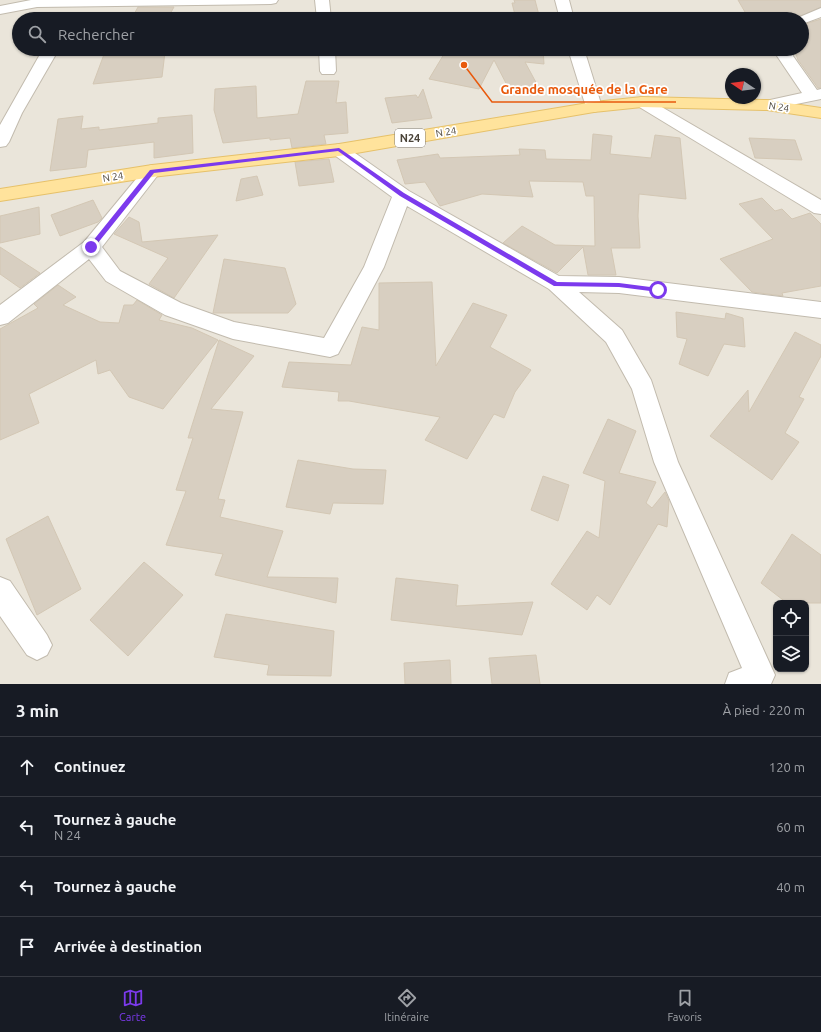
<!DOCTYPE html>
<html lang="fr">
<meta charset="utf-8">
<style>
body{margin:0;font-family:Ubuntu,sans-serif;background:#20242c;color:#f1f3f6}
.controls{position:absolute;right:12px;bottom:12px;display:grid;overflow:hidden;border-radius:8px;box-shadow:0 1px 3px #0004}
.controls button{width:36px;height:36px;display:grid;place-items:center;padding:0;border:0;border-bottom:1px solid #363941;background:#171b24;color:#f1f3f6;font:20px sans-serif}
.compass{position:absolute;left:725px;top:68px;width:36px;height:36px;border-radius:50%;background:#171b24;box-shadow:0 1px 3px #0004;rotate:283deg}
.stop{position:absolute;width:12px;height:12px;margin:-9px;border:3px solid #7c3aed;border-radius:50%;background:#fff}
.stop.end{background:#7c3aed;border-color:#fff;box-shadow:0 1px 4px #0008}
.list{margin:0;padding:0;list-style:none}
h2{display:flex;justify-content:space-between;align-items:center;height:52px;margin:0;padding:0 16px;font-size:17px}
h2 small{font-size:13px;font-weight:400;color:#9ea1a6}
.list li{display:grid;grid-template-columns:26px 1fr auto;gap:12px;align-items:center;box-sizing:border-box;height:60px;padding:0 16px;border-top:1px solid #363941}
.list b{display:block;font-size:15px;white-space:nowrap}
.list p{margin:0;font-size:13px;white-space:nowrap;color:#9ea1a6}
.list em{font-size:13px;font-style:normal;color:#9ea1a6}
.icon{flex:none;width:22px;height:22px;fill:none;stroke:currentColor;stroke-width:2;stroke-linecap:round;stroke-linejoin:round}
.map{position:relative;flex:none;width:821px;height:684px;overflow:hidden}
.search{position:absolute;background:#171b24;box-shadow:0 1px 3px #0004;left:12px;right:12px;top:12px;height:44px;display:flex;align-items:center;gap:10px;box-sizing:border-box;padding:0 14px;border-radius:22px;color:#9ea1a6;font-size:15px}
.sheet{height:292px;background:#171b24}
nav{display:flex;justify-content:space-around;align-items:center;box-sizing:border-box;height:56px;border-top:1px solid #363941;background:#171b24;font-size:11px;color:#9ea1a6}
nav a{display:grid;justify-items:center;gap:2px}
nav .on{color:#7c3aed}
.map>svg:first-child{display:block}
.residential{fill:#eae5da;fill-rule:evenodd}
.building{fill:#d8cfc1;stroke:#d3c7b4}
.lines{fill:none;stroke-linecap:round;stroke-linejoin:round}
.minor-casing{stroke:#c2bbae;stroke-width:2}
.primary-casing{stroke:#e6c16a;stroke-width:2}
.minor{fill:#fff;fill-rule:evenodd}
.primary{fill:#ffe39c;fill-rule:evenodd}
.route{fill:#7c3aed}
.labels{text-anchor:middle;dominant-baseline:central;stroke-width:3.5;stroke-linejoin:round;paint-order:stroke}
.far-street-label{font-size:10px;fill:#4b4439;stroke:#fff}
.shield{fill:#fff;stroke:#817c74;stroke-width:1}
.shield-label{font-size:11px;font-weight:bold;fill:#4b4439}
.leader{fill:none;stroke:#e8590c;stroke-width:1.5}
.callout-dot{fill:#e8590c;stroke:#fff;stroke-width:1.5}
.callout-label{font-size:13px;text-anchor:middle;font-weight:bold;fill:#e8590c;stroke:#fff;stroke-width:3.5;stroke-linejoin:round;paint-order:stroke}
</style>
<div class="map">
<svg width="821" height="684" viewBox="0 0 821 684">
<rect width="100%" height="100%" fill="#f6f3ec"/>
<path class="residential" d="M0 0H821V684H0ZM19 19H802V49H19ZM731 74H755V98H731ZM776 603H806V669H776Z"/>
<path class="building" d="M514 0H535L540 19H516L512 3H515Z
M738 0H821V7L794 19H749Z
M138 7H174L170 14H178L176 19H117L118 15 133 16Z
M821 19V88H818L798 60 794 49H802V25Z
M106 49H169V51L165 52 162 77 93 84Z
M447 49H485L520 56 519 49H543L544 64 525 62 539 88 509 89 494 60 479 89 429 79Z
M306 81H339L336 103 346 102 348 133 324 135 326 144 292 148 290 138 270 140V138L223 143 214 110 215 89 256 86 257 118 298 114Z
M423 89 432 118 392 123 385 98 416 95 418 98Z
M192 115 193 153 154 158V142L88 150 86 167 50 171 58 119 83 116 81 129 99 127V130L158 123V118Z
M593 134 612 136 610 154 651 158 655 135 680 138 686 199 639 194 638 216 640 248H611L616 275H588L583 247 557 273 503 243 522 226 555 245 595 246 594 196H586L583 182 529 181 533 197 482 194 440 206 425 182 405 184 397 160 438 154 440 158 520 155 519 149 545 150 546 159 591 160Z
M749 138 795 140 802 160 755 158Z
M329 159 334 182 299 186 295 162Z
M257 176 263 195 236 201 241 179Z
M762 198 775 211 782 209 792 219 810 213 821 224V286L782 293 783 296 752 292 720 259 773 239 739 204Z
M93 200 102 218 98 222 60 236 51 215Z
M39 207 40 234 0 243V216Z
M129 217 139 222 142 242 218 235 174 298 149 284 168 258 114 234Z
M0 247 40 273 20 288 0 274Z
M224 259 285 268 296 304 288 313H213Z
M432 282 436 366 473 303 507 315 490 347 531 370 515 392 504 418 494 414 467 459 425 440 440 417 349 401H338L339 392 282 387 289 362 351 365 362 327 379 330V283Z
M58 285 76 297 63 305 100 322 119 323 124 305H133L137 300 162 315 159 320 192 328 218 340 163 409 129 397 110 370 98 374 96 360 29 394 39 423 0 440V329L38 308 34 304Z
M676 312 725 319 726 313 743 318 745 347 724 344 708 376 679 364 687 339 677 337Z
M795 332 821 345V356L799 397 804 399 785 433 799 442 772 480 710 436 748 390 749 412Z
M219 340 254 356 211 409 243 412 218 499 225 500 220 517 283 531 267 577 338 578 336 603 215 575 223 554 166 545 186 491 176 490 193 438H188Z
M608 419 636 431 619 473 656 482 646 503 652 508 665 492 669 501 667 527 658 524 610 605 597 595 587 610 551 584 587 531 599 538 605 481 583 473Z
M298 460 353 469 386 470 383 504 333 503 330 514 286 507Z
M543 476 569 485 558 521 531 510Z
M48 516 81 589 37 615 6 539Z
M792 534 821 555V603H787L761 583Z
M144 562 183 595 128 656 90 620Z
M396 578 458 585 456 606 533 602 522 635 391 620Z
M226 614 334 631 331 676 267 675 269 665 214 657Z
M536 655 540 684H492L489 658Z
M450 660 451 684H405L404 663Z"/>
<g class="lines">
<g class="minor-casing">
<path id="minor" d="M31 0H278L276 3 271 4 37 7 0 14V6Z
M315 0H329L331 19H317Z
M555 0H569L574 19H560Z
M821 8V17L802 24V19H795Z
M43 49H59L22 113 9 142 6 146 0 147V125Z
M319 49H335L336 71 334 74H322L320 71Z
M568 49H584L602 107 600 110 594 112 588 110 586 107Z
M775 49H791L793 56 817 90 821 89V99L767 110 761 108 759 105 761 102 802 93 777 56Z
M642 97 648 99 821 200V214L814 213 636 105 634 102 636 99Z
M339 144 345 146 409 191 559 276 619 277 821 302V318L619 293 579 292 622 330 651 380 678 462 775 675 771 684H725L729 673 742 668 654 462 632 389 606 342 549 289 407 206 384 267 338 354 330 357 233 339 165 315 106 281 89 259 8 323 0 325V305L84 242 146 167 152 165 158 167 161 171 102 247 120 271 181 303 234 322 324 338 364 267 392 197 333 154 330 150 333 146Z
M0 577 10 581 47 635 52 645 47 655 37 660 27 655 0 616Z"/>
</g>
<g class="primary-casing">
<path id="primary" d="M642 97 767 100 821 108V118L767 110 642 107 594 112 339 156 152 177 0 201V189L152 165 339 144 594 102Z"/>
</g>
<use href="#minor" class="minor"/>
<use href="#primary" class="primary"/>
</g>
<path class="route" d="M339 148 404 193 557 282 619 283 658 288 661 290 658 292 619 287 554 286 400 196 338 151 154 173 93 249 88 247 150 170Z"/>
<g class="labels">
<g class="far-street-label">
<text transform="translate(779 107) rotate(9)">N 24</text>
<text transform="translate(446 132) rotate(-9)">N 24</text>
<text transform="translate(113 177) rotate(-9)">N 24</text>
</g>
<rect class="shield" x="395" y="129" width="30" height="18" rx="3"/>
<g class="shield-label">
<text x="410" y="138">N24</text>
</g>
</g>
<path class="leader" d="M464 65L492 102H676"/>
<circle class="callout-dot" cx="464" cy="65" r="4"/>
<g class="callout-label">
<text x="584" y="94">Grande mosquée de la Gare</text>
</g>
</svg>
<div class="controls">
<button><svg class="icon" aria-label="locate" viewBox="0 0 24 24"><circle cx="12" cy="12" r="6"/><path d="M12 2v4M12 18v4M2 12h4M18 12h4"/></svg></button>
<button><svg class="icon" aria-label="layers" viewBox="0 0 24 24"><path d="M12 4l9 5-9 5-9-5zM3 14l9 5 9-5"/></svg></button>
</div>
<svg class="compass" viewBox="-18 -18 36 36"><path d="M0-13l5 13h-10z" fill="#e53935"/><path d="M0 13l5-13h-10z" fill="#9ea1a6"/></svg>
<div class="stop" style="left:658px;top:290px"></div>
<div class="stop end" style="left:91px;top:247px"></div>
<div class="search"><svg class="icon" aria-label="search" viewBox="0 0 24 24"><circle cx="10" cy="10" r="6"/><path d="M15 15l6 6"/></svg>Rechercher</div>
</div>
<section class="sheet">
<h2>3 min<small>À pied · 220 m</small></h2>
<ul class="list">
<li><svg class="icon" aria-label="ahead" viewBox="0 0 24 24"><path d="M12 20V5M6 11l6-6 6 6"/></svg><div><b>Continuez</b></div><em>120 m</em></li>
<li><svg class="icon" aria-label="left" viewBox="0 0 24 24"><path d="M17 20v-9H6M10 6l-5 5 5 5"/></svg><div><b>Tournez à gauche</b><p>N 24</p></div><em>60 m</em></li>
<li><svg class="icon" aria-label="left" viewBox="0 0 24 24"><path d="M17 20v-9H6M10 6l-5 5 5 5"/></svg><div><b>Tournez à gauche</b></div><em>40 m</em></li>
<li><svg class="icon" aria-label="arrive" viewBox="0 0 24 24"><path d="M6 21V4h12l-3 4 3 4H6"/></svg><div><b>Arrivée à destination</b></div></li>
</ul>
</section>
<nav>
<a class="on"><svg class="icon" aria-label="map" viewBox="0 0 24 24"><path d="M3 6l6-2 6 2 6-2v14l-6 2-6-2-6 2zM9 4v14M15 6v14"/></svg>Carte</a>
<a><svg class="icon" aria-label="directions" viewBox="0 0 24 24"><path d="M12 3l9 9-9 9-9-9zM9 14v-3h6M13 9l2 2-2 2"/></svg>Itinéraire</a>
<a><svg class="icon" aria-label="saved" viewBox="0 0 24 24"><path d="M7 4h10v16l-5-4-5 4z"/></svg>Favoris</a>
</nav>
